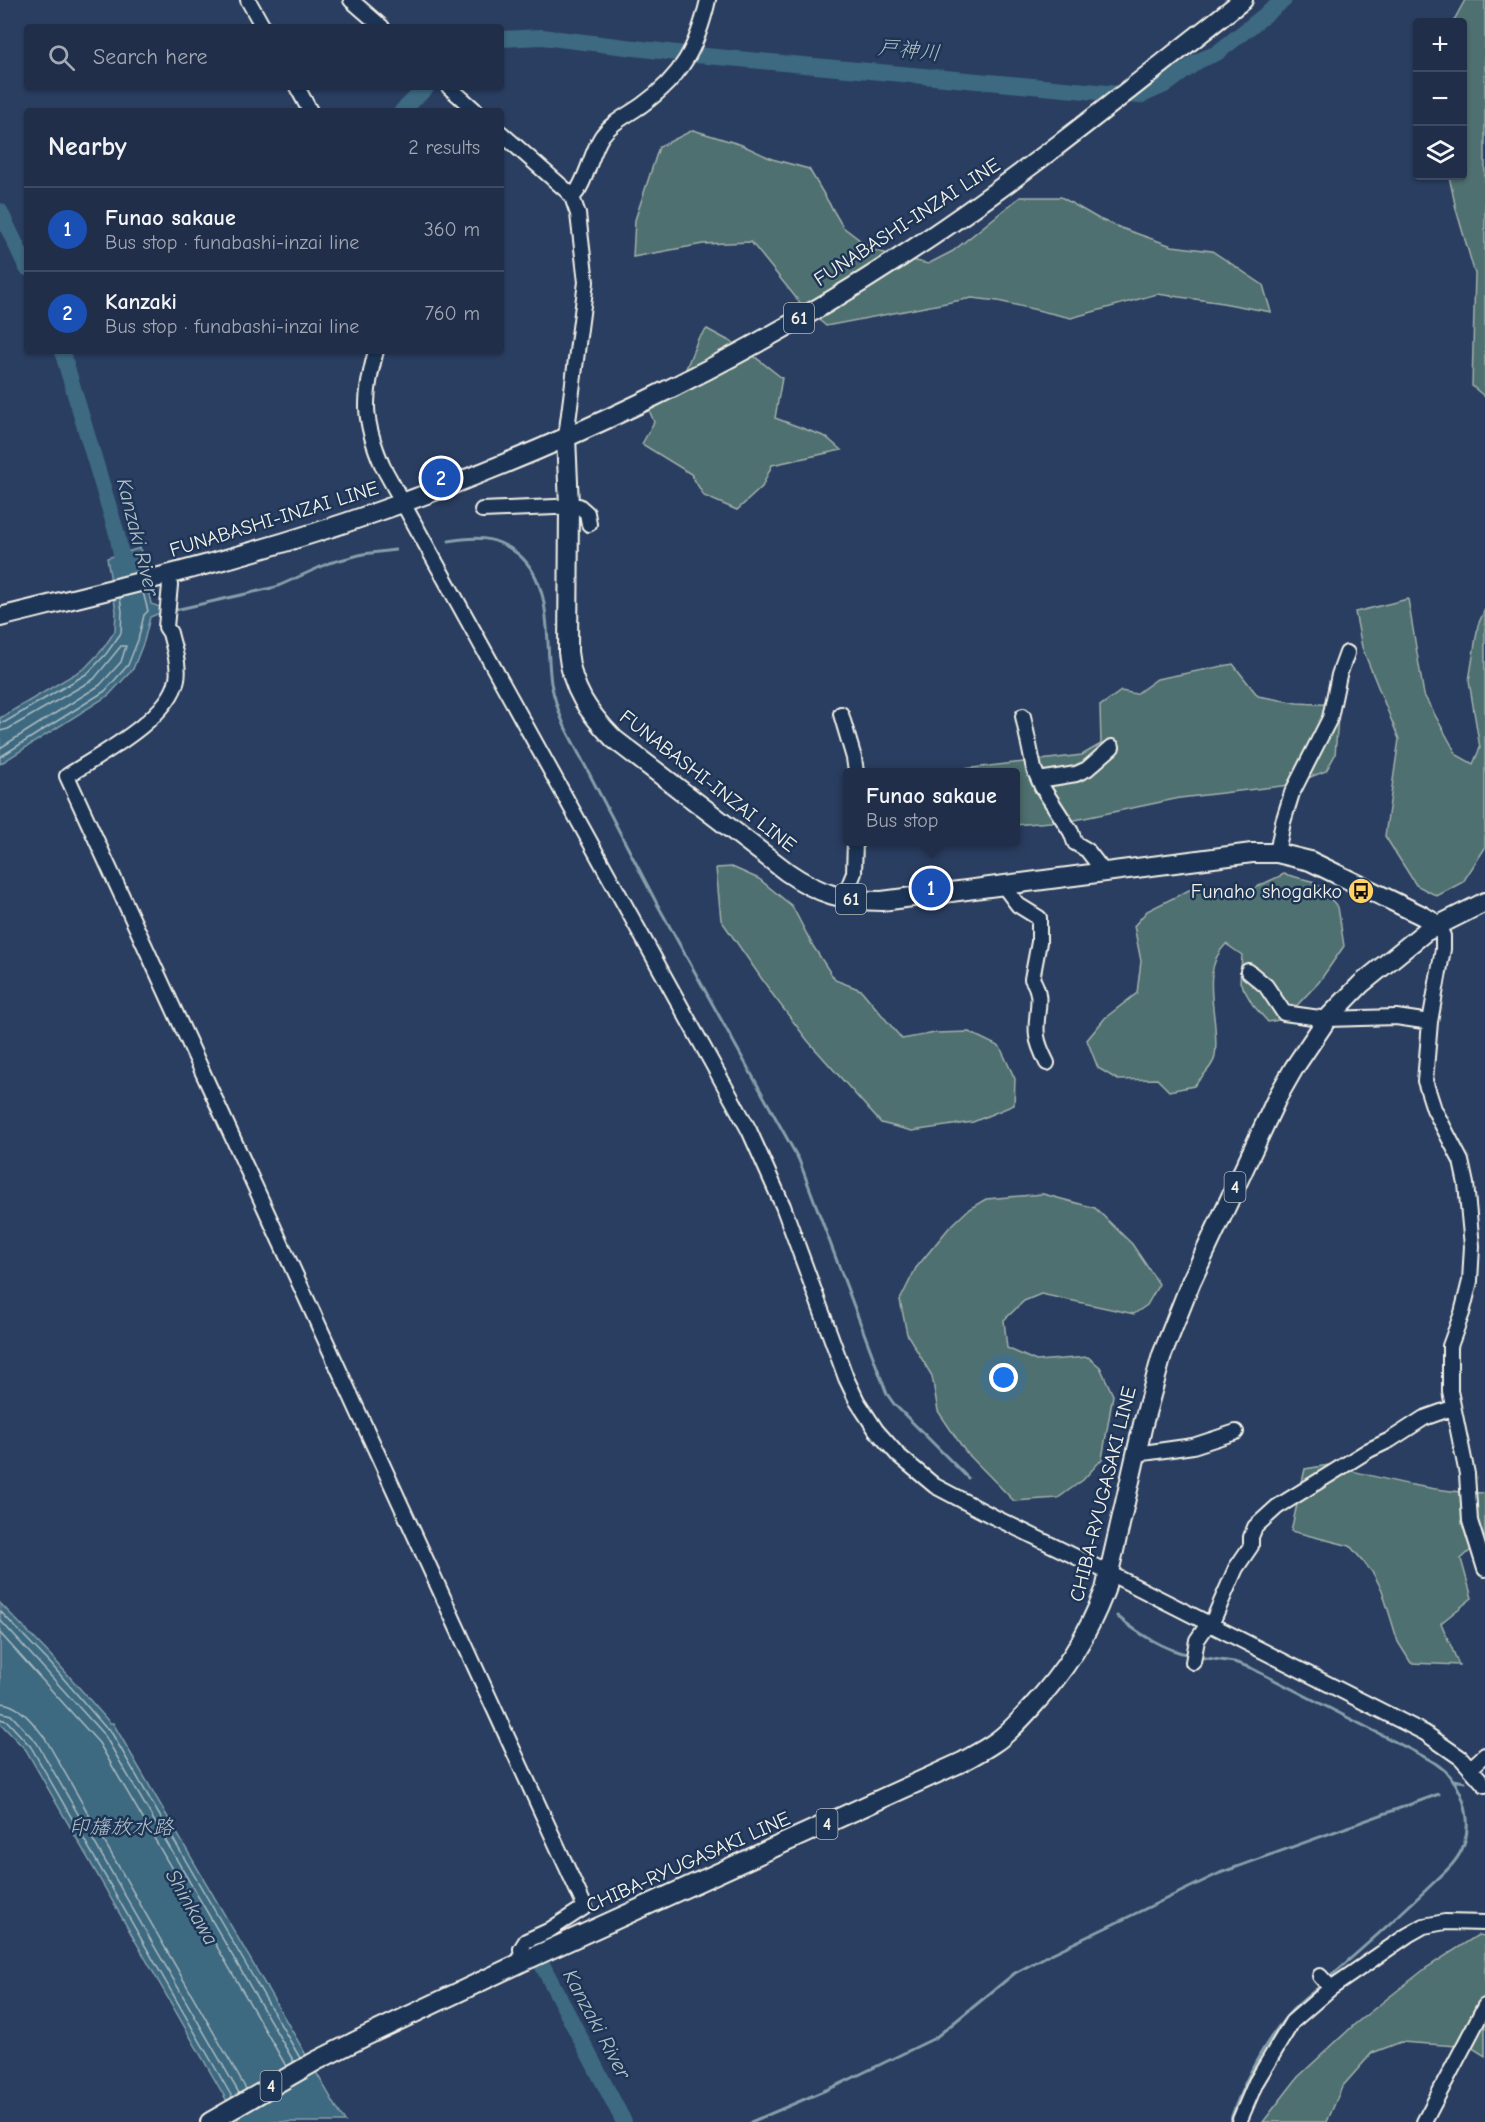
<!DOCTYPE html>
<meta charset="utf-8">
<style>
body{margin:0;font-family:"Comic Neue","Klee One",sans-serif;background:#283650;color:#f1f3f6}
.controls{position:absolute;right:18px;top:18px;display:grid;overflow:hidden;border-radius:6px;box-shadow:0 2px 4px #0004}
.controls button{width:54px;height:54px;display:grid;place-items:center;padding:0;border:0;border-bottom:2px solid #3d4a61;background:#202e49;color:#f1f3f6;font:30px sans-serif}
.you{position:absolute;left:1004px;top:1378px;width:21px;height:21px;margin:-15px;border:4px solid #fff;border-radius:50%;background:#1a73e8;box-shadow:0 0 0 9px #1a73e833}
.badge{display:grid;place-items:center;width:39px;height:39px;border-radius:50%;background:#8abfa5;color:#fff;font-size:20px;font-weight:700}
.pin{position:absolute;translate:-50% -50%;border:3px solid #fff;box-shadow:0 2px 6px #0006}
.popup{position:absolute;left:843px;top:768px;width:177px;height:78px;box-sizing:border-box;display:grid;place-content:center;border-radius:6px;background:#202e49;filter:drop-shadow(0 2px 4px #0005);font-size:20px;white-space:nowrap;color:#a2a8b4}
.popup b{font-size:22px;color:#f1f3f6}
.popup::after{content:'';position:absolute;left:50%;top:100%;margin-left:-12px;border:12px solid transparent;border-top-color:#202e49}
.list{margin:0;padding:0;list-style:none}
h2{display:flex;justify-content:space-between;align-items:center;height:78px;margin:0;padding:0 24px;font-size:26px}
h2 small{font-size:20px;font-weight:400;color:#a2a8b4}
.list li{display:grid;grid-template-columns:39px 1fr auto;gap:18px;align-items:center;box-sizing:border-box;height:84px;padding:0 24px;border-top:2px solid #3d4a61}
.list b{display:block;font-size:22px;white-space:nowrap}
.list p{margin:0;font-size:20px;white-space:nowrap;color:#a2a8b4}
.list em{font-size:20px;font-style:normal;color:#a2a8b4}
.icon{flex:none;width:33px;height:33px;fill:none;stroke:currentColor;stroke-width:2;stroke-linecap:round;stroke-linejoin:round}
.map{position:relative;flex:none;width:1485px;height:2122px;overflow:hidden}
.search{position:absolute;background:#202e49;box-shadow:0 2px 4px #0004;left:24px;top:24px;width:480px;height:66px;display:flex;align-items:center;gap:15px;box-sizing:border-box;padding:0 21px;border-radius:6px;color:#a2a8b4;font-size:22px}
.panel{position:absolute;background:#202e49;box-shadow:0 2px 4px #0004;left:24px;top:108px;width:480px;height:246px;border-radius:6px}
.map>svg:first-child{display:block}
.green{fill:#4f7070;stroke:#a2b0ac;stroke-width:1.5}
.water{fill:#3d6981;stroke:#869faa;stroke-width:1.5}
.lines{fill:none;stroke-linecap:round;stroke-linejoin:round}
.shore{stroke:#abbbbf;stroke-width:1.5}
.stream{stroke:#869faa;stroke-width:3}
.river{stroke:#3d6981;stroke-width:16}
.minor-casing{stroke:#f4f1e8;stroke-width:18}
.major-casing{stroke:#f4f1e8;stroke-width:22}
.minor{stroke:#1d3557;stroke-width:14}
.major{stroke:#1d3557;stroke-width:18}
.labels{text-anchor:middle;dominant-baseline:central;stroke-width:5;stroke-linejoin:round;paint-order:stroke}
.shield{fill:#1d3557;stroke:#b4b9bc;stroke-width:1.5}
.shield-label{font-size:18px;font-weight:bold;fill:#f4f1e8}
.street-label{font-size:20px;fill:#f4f1e8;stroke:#1d3557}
.poi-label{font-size:20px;fill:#f4f1e8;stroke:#1d3557;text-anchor:end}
.water-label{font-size:21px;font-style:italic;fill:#b4c1c4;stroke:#1d3557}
</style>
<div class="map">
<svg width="1485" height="2122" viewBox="0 0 1485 2122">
<rect width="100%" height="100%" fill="#2a3e61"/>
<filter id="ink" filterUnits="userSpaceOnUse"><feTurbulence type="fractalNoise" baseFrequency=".0167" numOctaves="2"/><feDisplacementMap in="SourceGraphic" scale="12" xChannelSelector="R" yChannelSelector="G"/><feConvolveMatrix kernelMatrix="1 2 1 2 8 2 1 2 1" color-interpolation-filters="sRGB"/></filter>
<g filter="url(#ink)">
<path class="green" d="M1465 0H1485V397L1472 386 1475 274 1456 209 1449 176H1462V22H1453Z
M693 130 742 145 772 159 809 169 843 227 873 250 928 264 953 251 1020 197H1061L1099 219 1121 228 1172 246 1212 251 1263 285 1271 312 1217 302 1157 294 1071 318 998 301 972 298 826 326 801 304 751 242 703 244 633 257 635 220 659 147Z
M707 329 746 350 782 378 775 418 826 437 841 450 772 465 762 487 737 510 704 496 691 474 642 444 654 422 642 393 685 371 698 339Z
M1408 599 1424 695 1457 755 1473 764 1480 748 1469 681 1478 625 1485 609V848L1463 882 1437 896 1416 885 1385 836 1399 739 1362 647 1355 612Z
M1233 664 1258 696 1297 703 1339 705 1335 755 1326 771 1290 785 1180 798 1075 820 1015 825V772H961L964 769 1082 755 1101 744 1100 706 1121 691 1136 694 1157 679Z
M732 867 759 879 792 906 813 946 835 980 861 990 902 1039 935 1033 969 1032 1000 1047 1015 1079 1014 1105 973 1122 912 1131 881 1123 808 1041 773 995 721 920 716 868Z
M1284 874 1315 882 1338 907 1344 946 1319 982 1284 1019 1268 1022 1253 1005 1240 982 1242 955 1226 944C1197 972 1221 1021 1215 1056 1214 1066 1200 1078 1194 1086L1169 1091 1157 1079 1118 1080 1098 1068 1087 1040 1105 1018 1137 993 1141 961 1134 926 1147 911 1191 889 1244 893Z
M1043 1194 1095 1208 1132 1244 1159 1284 1147 1305 1134 1314 1041 1294 1024 1301 1004 1320 1007 1348 1036 1361 1088 1357 1100 1367 1113 1395 1102 1459 1083 1480 1058 1498 1014 1501 965 1451 938 1411 932 1376 907 1334 900 1300 916 1268 948 1229 969 1209 986 1199Z
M1329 1465C1380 1478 1433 1493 1485 1493V1537L1461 1559 1472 1598 1441 1623 1459 1665 1411 1663 1398 1642 1382 1590 1373 1573 1350 1546 1291 1531 1305 1469Z
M1478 1935 1485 1936V2056L1471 2047 1401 2042 1372 2053 1342 2087 1327 2122H1263L1298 2077 1355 2024 1426 1968Z"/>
<path class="water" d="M140 548 151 604 160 607V613L150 617 144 641 133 669 109 695 0 764V718L85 668 102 650 115 631 116 611 107 558Z
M0 1603 54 1659 110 1723H113L345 2122H239L26 1750 0 1723Z"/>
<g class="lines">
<path class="shore" d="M0 723 5 722 88 673 106 654 121 633 122 611 120 598
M0 731 8 729 94 679 121 646H126L121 662 100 685 0 748
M0 757 105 691 128 665 138 640 144 615 148 611 143 592
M0 1611 50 1663 105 1727 110 1730 300 2058
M0 1620 105 1736 294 2062
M0 1633 99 1743 286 2066
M0 1703C19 1703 34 1724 45 1738L246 2089
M0 1712 11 1715 37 1743 239 2093
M0 1719 7 1721 31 1747 232 2097"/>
<path class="stream" d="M449 541C476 536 496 536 518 554 554 584 545 641 551 683 554 698 559 713 565 727L656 902 799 1160 887 1394 894 1404 968 1478
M175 610 276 587 329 563 363 554 395 550
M1117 1616C1136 1632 1164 1650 1190 1655
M1199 1657 1234 1662 1251 1668 1419 1754C1426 1758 1433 1761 1439 1766 1462 1782 1473 1818 1464 1844 1458 1863 1440 1876 1426 1890 1394 1920 1361 1950 1327 1979
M1453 1780 1465 1782
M751 2122 840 2084 935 2038 1015 1973 1049 1955 1220 1873 1439 1794
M1230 2122C1242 2085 1262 2045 1288 2015 1298 2003 1311 1994 1323 1984"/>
<path class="river" d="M501 39 542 37 685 54 1140 96 1167 84 1198 61 1217 53 1284 0
M402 111 427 87
M0 211 27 268
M62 351 117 534 125 575
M530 1947 535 1951 624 2122"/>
<g class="minor-casing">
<path id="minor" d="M248 0 263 27
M351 0 382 27
M297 87 310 111
M449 87 476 111
M501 133 567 191 572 197 578 214 586 282 566 437
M572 197C585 187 591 152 602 136 612 122 628 115 642 105 682 76 697 48 708 0
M376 351C363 399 363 421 383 467L749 1130 783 1206 846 1378 857 1401 876 1430 898 1455 935 1486 994 1517 1109 1573 1425 1733 1461 1758 1485 1785
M482 510 579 506 587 513 589 524
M167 574 170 585 166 627 170 633C173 646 180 666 177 679 170 718 98 756 67 776L585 1907 548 1931 526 1941 521 1949 522 1962
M841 714 854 758 856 772
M1023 716 1034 769 1042 787 1071 832 1075 843 1087 850 1104 872
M1039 780 1076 774 1087 769 1112 747
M1277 853 1283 822 1292 793 1330 718 1339 675 1347 653
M1003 885 1018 905 1039 918V942L1032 979C1045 998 1034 1015 1037 1036 1038 1045 1043 1055 1047 1063
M844 898 854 873 855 842
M1436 924 1443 936V949L1430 1022 1425 1081 1434 1109 1461 1161 1466 1184 1472 1246 1470 1281 1462 1313 1450 1346V1391L1467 1474 1470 1521 1485 1569
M1248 971 1266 986 1284 1013 1327 1019 1396 1017 1430 1022
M1136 1454 1193 1446 1236 1432
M1211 1625 1236 1568 1251 1546V1537L1255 1527 1277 1507 1369 1450 1390 1440 1424 1418 1452 1408
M1193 1662 1197 1640 1208 1624
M1471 1768 1485 1755
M1320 1976 1331 1988
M1239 2122 1256 2082 1292 2022 1331 1988 1408 1935 1424 1926 1445 1922 1485 1923
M1424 2122 1485 2006"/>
</g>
<g class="major-casing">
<path id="major" d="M566 437 569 505 568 652C572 690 588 712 614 739L787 872C819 894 843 901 882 901L1252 853H1277L1310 861 1423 916 1436 924
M0 617C125 586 252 556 374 513 556 450 738 363 899 258 1020 180 1130 88 1243 0
M210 2122 316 2061 366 2036 522 1962 962 1762C972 1756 984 1750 994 1743 1008 1734 1020 1720 1031 1708 1065 1671 1087 1637 1105 1590L1143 1424 1162 1355 1191 1282 1278 1096 1294 1068 1327 1019 1361 984 1425 932 1485 902"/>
</g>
<use href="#minor" class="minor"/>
<use href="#major" class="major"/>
</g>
</g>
<defs>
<g id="bus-disc" transform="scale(1.35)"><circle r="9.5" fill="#ffd166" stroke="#1d3557"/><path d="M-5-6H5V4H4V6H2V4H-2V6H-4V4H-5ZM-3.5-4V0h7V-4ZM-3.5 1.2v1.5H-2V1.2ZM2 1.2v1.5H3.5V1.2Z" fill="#111"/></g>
</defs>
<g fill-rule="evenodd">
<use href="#bus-disc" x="1361" y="891"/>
</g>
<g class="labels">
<g class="shield">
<rect x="784" y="303" width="30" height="30" rx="4.5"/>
<rect x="836" y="884" width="30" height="30" rx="4.5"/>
<rect x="1224.5" y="1172" width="21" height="30" rx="4.5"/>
<rect x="816.5" y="1809" width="21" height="30" rx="4.5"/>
<rect x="260.5" y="2071" width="21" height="30" rx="4.5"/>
</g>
<g class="shield-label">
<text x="799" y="318">61</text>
<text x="851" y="899">61</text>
<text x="1235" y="1187">4</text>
<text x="827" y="1824">4</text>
<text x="271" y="2086">4</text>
</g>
<g class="street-label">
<text transform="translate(907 222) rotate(-33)">FUNABASHI-INZAI LINE</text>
<text transform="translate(274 519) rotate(-17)">FUNABASHI-INZAI LINE</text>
<text transform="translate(708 781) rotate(38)">FUNABASHI-INZAI LINE</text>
<text transform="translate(1103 1494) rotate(-76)">CHIBA-RYUGASAKI LINE</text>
<text transform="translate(688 1862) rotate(-24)">CHIBA-RYUGASAKI LINE</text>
</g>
<g class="poi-label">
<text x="1342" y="891">Funaho shogakko</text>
</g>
<g class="water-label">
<text transform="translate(909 50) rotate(6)">戸神川</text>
<text transform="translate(138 537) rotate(76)">Kanzaki River</text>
<text x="121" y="1827">印旛放水路</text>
<text transform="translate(192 1907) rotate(60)">Shinkawa</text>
<text transform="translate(597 2024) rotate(62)">Kanzaki River</text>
</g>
</g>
</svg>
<div class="controls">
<button>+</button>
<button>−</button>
<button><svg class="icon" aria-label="layers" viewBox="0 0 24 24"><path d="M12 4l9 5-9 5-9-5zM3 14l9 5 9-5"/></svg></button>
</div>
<div class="you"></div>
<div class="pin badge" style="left:931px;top:888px;background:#1a4fb4">1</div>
<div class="popup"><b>Funao sakaue</b>Bus stop</div>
<div class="pin badge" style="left:441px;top:478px;background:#1a4fb4">2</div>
<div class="search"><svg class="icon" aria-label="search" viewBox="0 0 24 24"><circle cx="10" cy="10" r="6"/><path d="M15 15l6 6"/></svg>Search here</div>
<section class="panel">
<h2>Nearby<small>2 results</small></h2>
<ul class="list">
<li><span class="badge" style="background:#1a4fb4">1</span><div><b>Funao sakaue</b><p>Bus stop · funabashi-inzai line</p></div><em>360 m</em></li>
<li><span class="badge" style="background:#1a4fb4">2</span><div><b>Kanzaki</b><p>Bus stop · funabashi-inzai line</p></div><em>760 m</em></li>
</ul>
</section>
</div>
